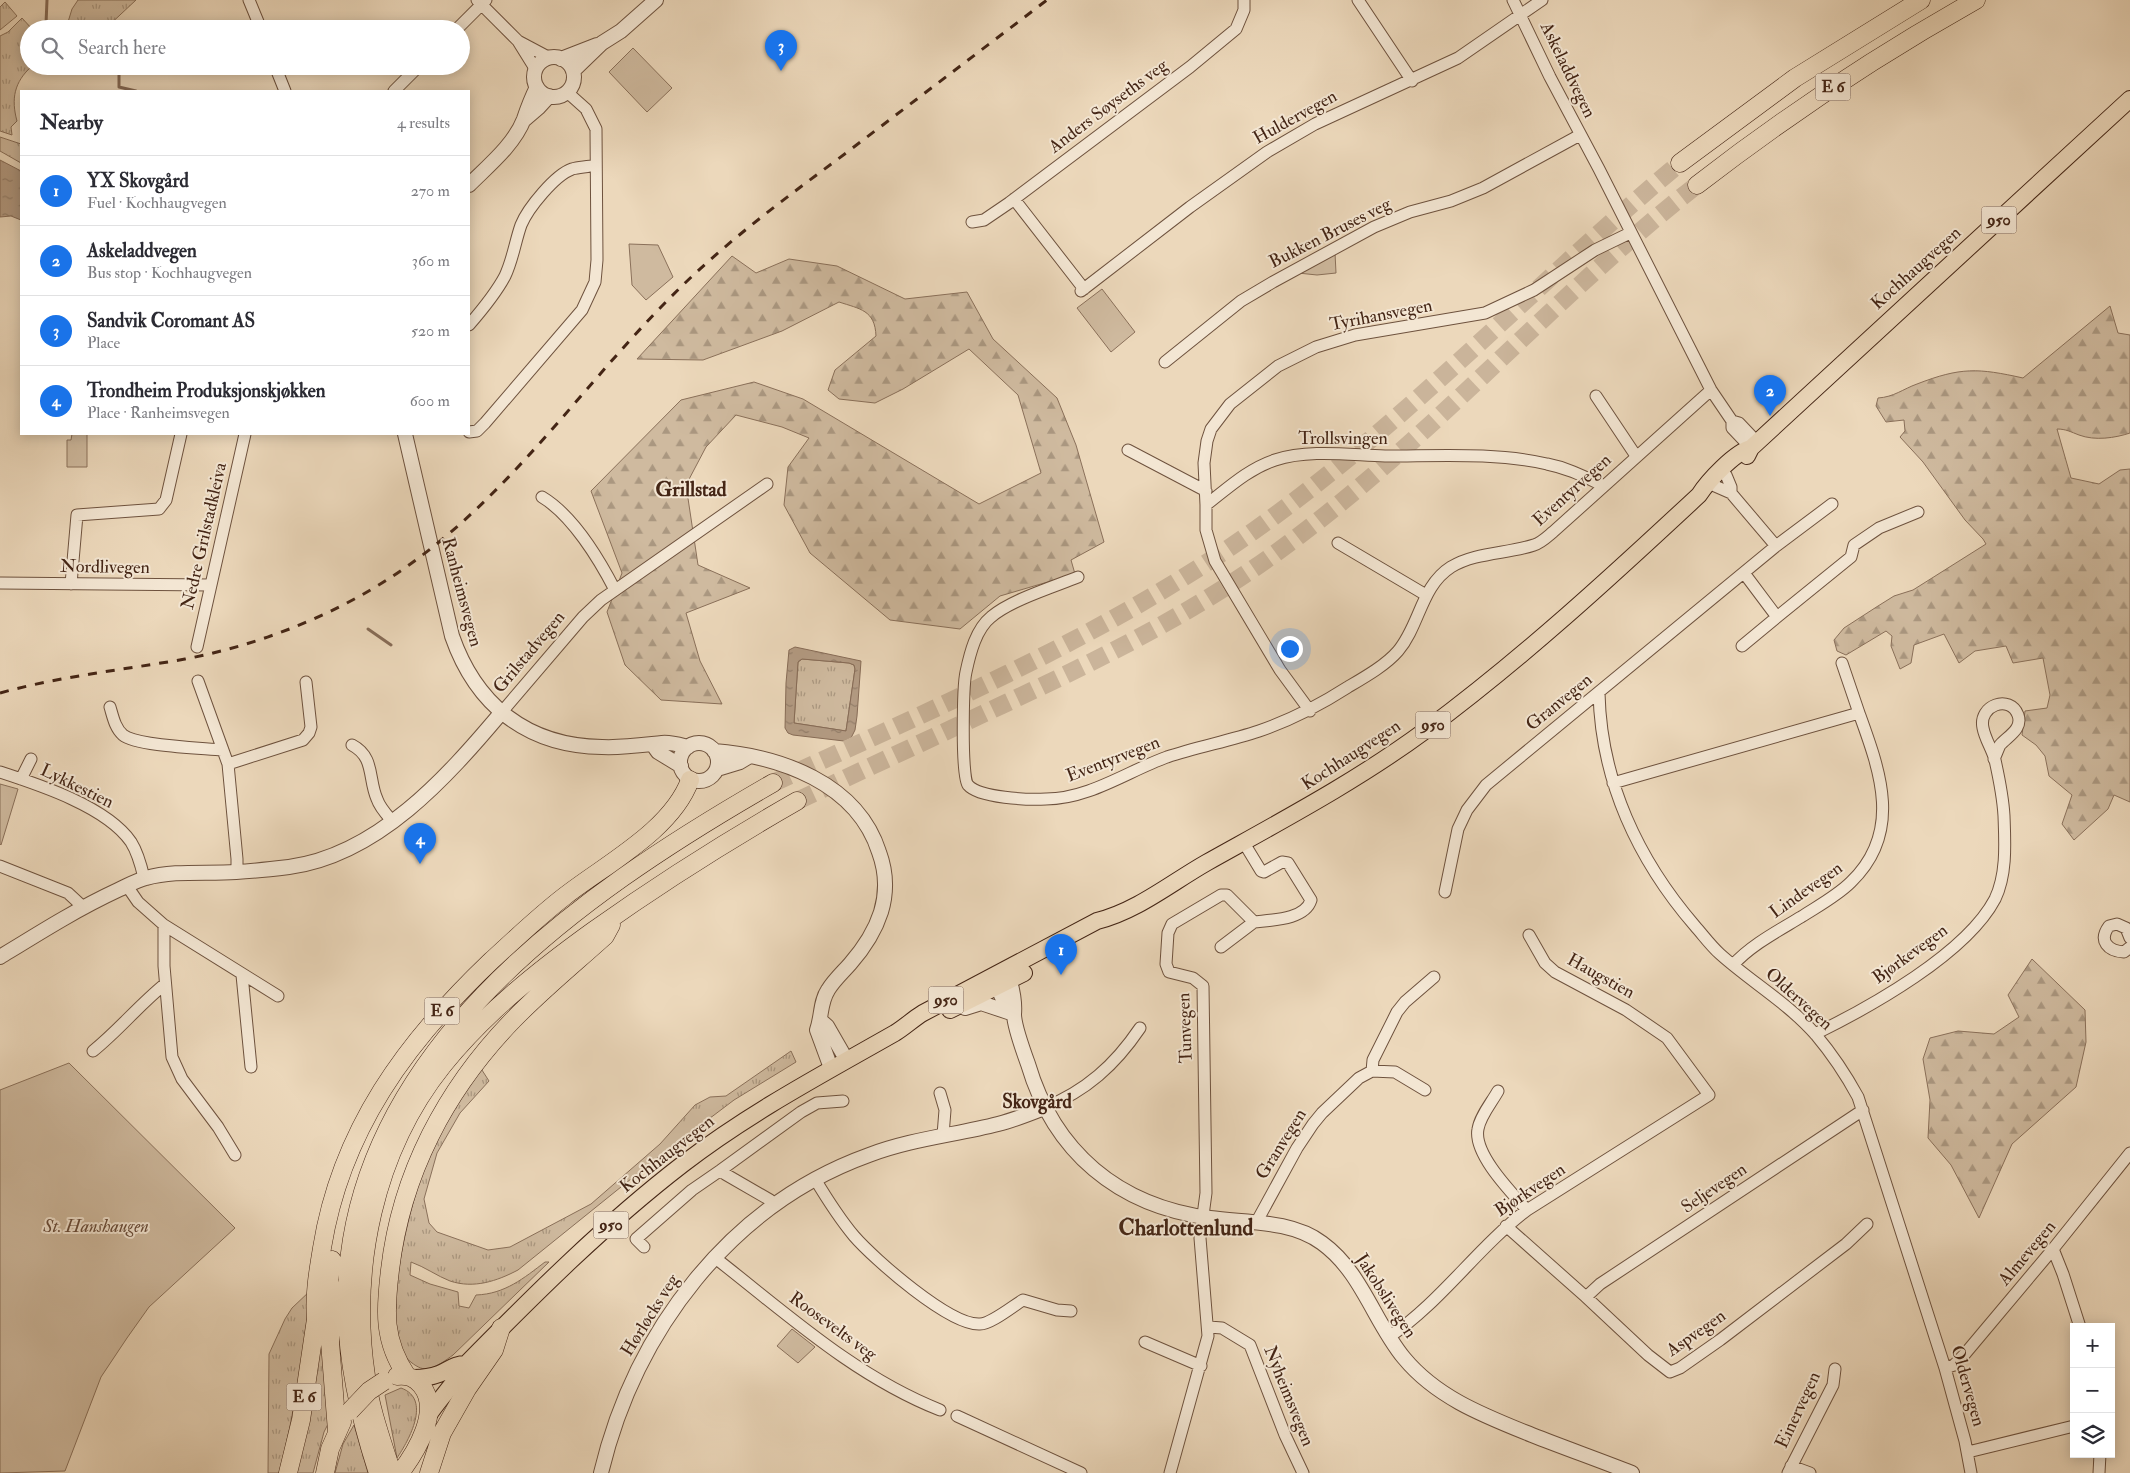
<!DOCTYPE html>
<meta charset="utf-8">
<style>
body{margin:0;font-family:"IM FELL Double Pica",serif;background:#f7f7f7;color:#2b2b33}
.controls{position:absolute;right:15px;bottom:15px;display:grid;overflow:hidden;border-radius:0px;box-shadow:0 2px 12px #0003}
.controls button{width:45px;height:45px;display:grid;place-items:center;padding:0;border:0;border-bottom:1px solid #e1e1e2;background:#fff;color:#2b2b33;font:25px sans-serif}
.you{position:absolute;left:1289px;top:648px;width:18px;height:18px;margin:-12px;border:4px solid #fff;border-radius:50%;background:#1a73e8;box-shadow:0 0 0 8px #1a73e833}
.badge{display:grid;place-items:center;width:32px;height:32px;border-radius:50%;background:#1a73e8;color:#fff;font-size:16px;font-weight:700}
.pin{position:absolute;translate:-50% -41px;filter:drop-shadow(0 1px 2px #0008)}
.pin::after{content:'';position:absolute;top:26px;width:18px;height:15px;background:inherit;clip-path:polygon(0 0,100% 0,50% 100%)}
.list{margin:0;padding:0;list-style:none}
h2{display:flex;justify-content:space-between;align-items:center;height:65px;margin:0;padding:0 20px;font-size:21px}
h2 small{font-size:16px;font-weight:400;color:#7c7c81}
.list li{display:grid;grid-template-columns:32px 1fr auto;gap:15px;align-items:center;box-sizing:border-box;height:70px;padding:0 20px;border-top:1px solid #e1e1e2}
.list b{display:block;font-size:19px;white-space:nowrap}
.list p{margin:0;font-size:16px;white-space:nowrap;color:#7c7c81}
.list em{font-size:16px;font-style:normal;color:#7c7c81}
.icon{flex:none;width:28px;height:28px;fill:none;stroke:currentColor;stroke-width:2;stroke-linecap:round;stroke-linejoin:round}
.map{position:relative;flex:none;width:2130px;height:1473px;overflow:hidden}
.search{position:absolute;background:#fff;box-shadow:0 2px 12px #0003;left:20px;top:20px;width:450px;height:55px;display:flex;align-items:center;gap:12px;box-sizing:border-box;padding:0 18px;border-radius:28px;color:#7c7c81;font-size:19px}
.panel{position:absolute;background:#fff;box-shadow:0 2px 12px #0003;left:20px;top:90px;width:450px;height:345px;border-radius:0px}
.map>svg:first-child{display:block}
.grass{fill:url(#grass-tufts);stroke:#8a705a}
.forest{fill:url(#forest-firs);stroke:#8a705a}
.park{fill:#cfba9f;stroke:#8a705a}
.water{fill:url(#water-ripples);stroke:#876c57;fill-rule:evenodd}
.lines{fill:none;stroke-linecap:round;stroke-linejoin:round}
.stream{stroke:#876c57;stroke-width:3}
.trunk-tunnel{stroke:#cab49a;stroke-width:18;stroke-dasharray:18 9;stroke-linecap:butt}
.minor-casing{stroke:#6e523e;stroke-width:13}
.tertiary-casing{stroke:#6e523e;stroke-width:16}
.primary-casing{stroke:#442515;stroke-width:18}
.trunk-casing{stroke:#442515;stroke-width:19}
.minor{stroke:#f3e6d3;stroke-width:11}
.tertiary{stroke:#f3e6d3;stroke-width:14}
.primary{stroke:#ecd8bb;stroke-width:16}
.trunk{stroke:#ecd8bb;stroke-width:18}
.rail{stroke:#442515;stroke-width:3;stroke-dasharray:9 9;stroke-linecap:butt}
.trunk-bridge-casing{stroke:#442515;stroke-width:19;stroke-linecap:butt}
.trunk-bridge{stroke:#ecd8bb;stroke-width:18}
.labels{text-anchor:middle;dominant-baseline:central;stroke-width:4;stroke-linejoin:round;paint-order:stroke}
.shield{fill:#f3e6d3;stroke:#785f4e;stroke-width:1}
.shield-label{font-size:16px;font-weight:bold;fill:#442515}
.street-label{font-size:18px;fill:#442515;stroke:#f3e6d3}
.park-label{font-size:18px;font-style:italic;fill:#674a38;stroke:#f3e6d3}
.neighbourhood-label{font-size:19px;font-weight:bold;fill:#442515;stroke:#f3e6d3}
.quarter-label{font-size:20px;font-weight:bold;fill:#442515;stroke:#f3e6d3}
.district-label{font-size:22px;font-weight:bold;fill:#442515;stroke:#f3e6d3}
</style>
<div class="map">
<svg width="2130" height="1473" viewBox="0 0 2130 1473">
<defs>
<pattern id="grass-tufts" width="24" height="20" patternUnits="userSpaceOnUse" patternTransform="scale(1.25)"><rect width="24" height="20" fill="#cfba9f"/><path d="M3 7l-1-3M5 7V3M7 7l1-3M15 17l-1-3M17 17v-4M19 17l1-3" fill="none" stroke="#aa9780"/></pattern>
<pattern id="forest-firs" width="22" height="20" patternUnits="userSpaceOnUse" patternTransform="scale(1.25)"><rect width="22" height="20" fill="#cfba9f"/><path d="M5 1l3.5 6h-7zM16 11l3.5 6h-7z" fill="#aa9780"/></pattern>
<pattern id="water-ripples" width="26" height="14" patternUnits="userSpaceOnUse" patternTransform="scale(1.25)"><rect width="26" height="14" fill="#b39b83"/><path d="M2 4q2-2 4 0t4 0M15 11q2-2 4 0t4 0" fill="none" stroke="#937e6a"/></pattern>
</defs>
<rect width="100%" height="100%" fill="#ecd8bb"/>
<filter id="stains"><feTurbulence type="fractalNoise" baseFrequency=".004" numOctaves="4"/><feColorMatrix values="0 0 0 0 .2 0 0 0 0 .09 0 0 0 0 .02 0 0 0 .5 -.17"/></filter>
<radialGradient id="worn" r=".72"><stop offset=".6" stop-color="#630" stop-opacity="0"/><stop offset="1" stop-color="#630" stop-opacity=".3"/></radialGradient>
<path class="grass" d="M78 0H136L105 29H84L68 22 72 9Z
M5 2 17 16 0 30V7Z
M22 18 32 29H29V66H32C14 82 11 99 17 121L11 127 12 135 0 131V36L8 32Z
M0 137 21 144V163L0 151Z
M802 659 849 663 854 665 855 669 846 731 794 723 798 662Z
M791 1051 796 1062 734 1100 652 1162 518 1270C497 1281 474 1289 450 1281 437 1276 425 1267 411 1262L410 1275 430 1284 458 1292 459 1306 469 1308 476 1295C505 1294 524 1278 545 1262H549L453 1355C446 1360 436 1368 426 1369 421 1369 416 1366 412 1363 372 1336 414 1193 428 1155 440 1122 461 1095 480 1067L489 1081 460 1113 437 1153 424 1199 429 1223 437 1232 488 1250 510 1247 591 1204 660 1144 695 1105 710 1097 726 1096Z
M311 1290C303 1352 295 1413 279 1473H268L269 1354 285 1319 292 1308Z
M323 1321 329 1422 324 1432 313 1473H295Z
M401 1388C432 1399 409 1440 397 1458L385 1395Z
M354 1425 368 1473H335L343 1444Z"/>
<path class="forest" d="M732 256 756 273 789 259 837 266 905 299 967 292 993 339 1057 398 1076 445 1104 542 1071 560 1075 574 1000 596 960 629 890 620 810 553 784 505 788 467 809 438 782 427 736 415 706 447 686 485 698 565 750 588 686 613 700 661 722 704 661 700 625 665 607 612 622 573 591 491 681 400 754 382 803 399 979 504 1041 473 1018 395 969 349 903 389 875 403 839 399 828 390 835 370 876 336C875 310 860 309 839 302L782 331 703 360 637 359Z
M2110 306 2118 333 2130 335V433C2115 438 2095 441 2079 435 2071 432 2066 429 2057 429L2071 478 2099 484 2120 470 2130 469V802L2114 795 2108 809 2074 840 2062 824 2072 795 2049 776 2045 756 2036 745 2022 735 2025 711 2047 708 2050 695 2043 658 2013 663 2006 646 1975 651 1959 663 1944 634 1914 645 1911 663 1900 669 1891 646 1892 636 1886 631 1846 655 1837 651 1834 640 1844 628 1878 606 1894 596 1913 590 1986 544 1983 539 1965 520 1923 462 1900 437 1905 431 1904 420 1886 422 1876 406 1878 398C1894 397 1903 389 1917 384 1961 367 1978 368 2023 378Z
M2032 959 2085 1010 2086 1042 2076 1087 2012 1144 1979 1218 1951 1165 1928 1138 1930 1100 1923 1059 1930 1038 1958 1031 1994 1034 2019 1017 2008 995Z"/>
<path class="park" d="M633 48 672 88 647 112 609 72Z
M629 244 658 245 673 277 646 300 632 285Z
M1335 253 1336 273 1317 275 1298 273Z
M1102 289 1135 332 1111 352 1077 308Z
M72 434H87V467H67V440H71Z
M0 784 18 789 1 845 0 844Z
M69 1063 235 1228 149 1307 127 1338 101 1377 65 1471 0 1473V1090Z
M792 1329 815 1347 798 1363 777 1346Z"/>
<path class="water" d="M0 160 21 171V220L11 216 0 217Z
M795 647 861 661 857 716 855 730 851 738 844 741 793 735 788 733 785 728 786 683 789 650ZM802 659 849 663 854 665 855 669 846 731 794 723 798 662Z"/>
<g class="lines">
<path class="stream" d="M47 0 46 24 64 29
M113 66 119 70V87L136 91
M368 629 391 645"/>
<path class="trunk-tunnel" d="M773 783C937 707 1106 636 1255 530 1408 421 1536 283 1680 163
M797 801C865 769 934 737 1002 705 1096 661 1188 616 1273 555 1426 445 1549 300 1697 185"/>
<g class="minor-casing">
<path id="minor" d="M249 0 261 29
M477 0 518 41 550 58
M1358 0 1412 81
M1513 0 1550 77 1599 169 1711 390 1732 421V428L1751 448
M457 29 486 0
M518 41 536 70
M275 66 285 91
M394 91 419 66
M1014 199 1084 289
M972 222 984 220 1009 203 1190 67 1236 29 1244 10V0
M1081 291 1190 207 1267 152 1315 124 1458 58 1542 0
M469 325C482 310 496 293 505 276 513 259 515 242 521 225 528 208 555 175 572 169 579 167 588 167 595 165
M1165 362 1241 301 1273 282 1374 227 1410 212 1451 201 1483 188 1580 135
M1596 396 1636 456
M1732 421 1739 423 1757 442
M469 432 477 431 485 423 582 310 595 282 597 260 596 129 586 109 567 92
M1128 450 1206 491
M1715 486 1731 493
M542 497C572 515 599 559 615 590
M1206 505 1204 463 1207 441 1211 429 1230 404 1278 366 1316 347 1355 335 1485 313 1534 290 1595 250 1630 233
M1338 543 1426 595
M1776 546 1832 504
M1078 577C1053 587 1011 600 991 617 976 629 970 653 966 672 963 685 961 778 968 785 979 798 1029 800 1046 799 1089 799 1128 771 1167 757 1197 747 1229 741 1259 731 1291 720 1320 705 1348 687 1365 677 1386 665 1398 651 1420 625 1421 586 1451 567 1476 552 1507 554 1534 545 1541 543 1547 537 1553 532L1711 390
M0 583 210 585
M71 584 77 515 159 509 166 500 181 434
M1777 617 1851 557 1854 545 1879 528 1918 512
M1742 646 1777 617 1744 573
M197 647 245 434
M1842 663 1859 713
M198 681 228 764 237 859V872
M1599 693C1601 781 1638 860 1695 926 1703 935 1711 946 1720 954 1751 982 1788 1003 1816 1035 1832 1054 1846 1075 1858 1097L1945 1368 1965 1441 1971 1473
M110 707C113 717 115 728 123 735 136 746 202 748 222 750
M1310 711 1280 670 1215 561 1206 530V505C1228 488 1248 469 1275 460 1309 449 1349 455 1385 456 1438 456 1495 452 1547 464 1568 468 1585 477 1604 486
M501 713 583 617 601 600 767 484
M352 745C375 757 368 779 377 799 380 808 387 815 393 822
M228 764 303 740 309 733 311 727 306 682
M0 772C40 785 107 807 131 842 138 853 141 865 144 878
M21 779 31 759
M1613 783 1859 713C1880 771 1903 832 1851 882 1837 896 1818 906 1801 917 1778 931 1751 945 1733 965
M0 866 68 893 82 906
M127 886 138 902 164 925 278 996
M1445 892 1458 829 1467 810 1486 785 1776 546 1731 493V487L1726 475
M164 925V966L172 1057 182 1079 218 1127 235 1155
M1221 947 1254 922
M2129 948 2124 952C2108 951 2098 941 2109 926L2117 924 2126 928 2130 938
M242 975 251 1067
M1815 1034C1870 1007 1966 954 1995 899 2007 874 2005 843 2004 816 2003 798 1999 778 1995 760 1992 749 1985 739 1983 728 1978 705 2010 694 2018 715 2023 729 2008 736 2000 745 1998 749 1996 755 1994 759
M93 1051C119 1030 139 1005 165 984
M1372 1071 1395 1072 1425 1090
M1498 1091C1492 1102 1480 1116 1478 1129 1473 1154 1512 1193 1527 1210
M940 1093 945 1110 943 1135
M1044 1108C1086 1091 1115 1065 1140 1028
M721 1170 801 1112 817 1103 843 1101
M815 1179C827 1199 839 1218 854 1236 874 1259 950 1326 980 1324 991 1324 1013 1306 1023 1300L1057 1310 1071 1311
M1256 1223 1297 1148 1313 1124 1322 1113 1359 1078 1372 1071 1373 1060 1397 1012 1405 1002 1434 977
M1506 1226 1586 1297 1648 1355 1670 1372 1680 1368 1720 1340 1846 1244 1867 1224
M644 1247 636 1239 692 1190 721 1170 725 1174 770 1200 773 1206
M2053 1249 2063 1274 2080 1327
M714 1257C786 1313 854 1376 940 1410
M1586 1297 1600 1284 1863 1110
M1209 1327 1222 1328 1250 1345 1285 1435 1303 1473
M1389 1337C1441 1302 1477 1248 1527 1210L1709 1095 1667 1038 1626 1010 1555 972 1545 963 1529 935
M1145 1342 1201 1366
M1945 1368 1954 1365 1964 1355 2053 1249 2130 1153
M957 1416 1081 1473
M1968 1452 2074 1426
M1791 1466 1810 1473
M1170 1473 1208 1336 1200 1238 1206 1193 1203 986 1193 978 1169 972 1166 964 1168 933 1172 924 1221 895H1227L1254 922C1271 920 1305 920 1311 900L1288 863 1282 862 1264 872 1261 871 1244 843
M1788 1473 1833 1385 1835 1369
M2099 1473 2100 1454"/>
</g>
<g class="tertiary-casing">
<path id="tertiary" d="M534 77a20 20 0 1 1 40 0a20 20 0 1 1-40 0Z
M561 59 597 45
M573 71 602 43 621 31 656 0
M524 120 538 108 549 96
M469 185C488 166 514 145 524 119 528 107 531 99 537 87
M405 434 452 636C476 705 527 746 602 747 622 748 643 745 662 743 670 742 680 745 688 747
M680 762a19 19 0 1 1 38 0a19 19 0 1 1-38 0Z
M653 745 658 752 681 766
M714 751C780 756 857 783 879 852 886 871 887 892 881 912 875 931 864 948 850 964 843 972 834 980 828 990 820 1002 822 1016 817 1030L831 1068
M717 769 740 762 750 756
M0 957C39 933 77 909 118 890 127 886 137 880 146 878 175 870 206 874 236 872 254 871 272 869 289 867 378 855 447 777 501 713
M965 1008 981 1003 1011 1013
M1009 1011 997 987 999 974 1010 981C1013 992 1015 1003 1014 1014 1014 1024 1024 1053 1028 1064 1054 1152 1118 1206 1210 1218 1247 1223 1291 1220 1322 1243 1362 1272 1374 1322 1404 1358 1437 1398 1485 1416 1532 1435 1565 1448 1599 1460 1632 1473
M820 1020 827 1026 846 1059
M601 1473C635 1331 730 1205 869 1155 911 1139 955 1135 998 1124 1014 1120 1029 1114 1044 1108"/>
</g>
<g class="primary-casing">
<path id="primary" d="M1747 456 1751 448 2130 99
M950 1010 1024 973
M414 1378C422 1378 431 1377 439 1374 449 1370 454 1364 466 1364
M428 1416C439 1399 457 1381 466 1364 535 1294 605 1224 683 1164 749 1113 823 1074 895 1033 905 1027 913 1019 923 1013L1097 921C1137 911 1171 883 1206 863 1281 821 1357 781 1426 730 1523 658 1611 577 1699 495 1708 481 1735 452 1751 448"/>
</g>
<g class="trunk-casing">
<path id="trunk" d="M1680 163 1795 78 1921 0
M1697 185C1786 116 1878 55 1976 0
M332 1260 329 1280 331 1295 330 1342 337 1431
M316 1319C314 1295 318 1272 322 1248 341 1130 406 1042 491 961 515 939 539 916 565 896 606 864 672 830 690 780
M397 1376C407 1375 414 1377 421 1385 442 1410 416 1452 400 1473
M407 1376C383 1341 385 1311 390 1270 401 1174 446 1089 513 1020 542 990 574 964 605 936L611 925
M288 1473 301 1420 316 1319 319 1309
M325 1473 330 1449 342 1422
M378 1473C361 1421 348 1368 347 1313 340 1059 576 896 773 783
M392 1473C382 1441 370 1409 366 1376 350 1268 374 1151 443 1065 486 1012 539 970 593 931 659 884 727 841 797 801
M429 1473 442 1433 467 1389 494 1350 501 1328"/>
</g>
<use href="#minor" class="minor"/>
<use href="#tertiary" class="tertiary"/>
<use href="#primary" class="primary"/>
<use href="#trunk" class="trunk"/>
<path class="rail" d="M0 693C61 676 123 670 185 659 239 649 294 630 343 605 493 529 569 395 685 283 735 235 791 194 846 153 913 102 980 51 1047 0"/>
<g class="trunk-bridge-casing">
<path id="trunk-bridge" d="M350 1411 369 1391 384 1381"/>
</g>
<use href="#trunk-bridge" class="trunk-bridge"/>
</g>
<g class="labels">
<g class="shield">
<rect x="1815.5" y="73.5" width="35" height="27" rx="4"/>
<rect x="1981.5" y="206.5" width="35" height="27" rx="4"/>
<rect x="1415.5" y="711.5" width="35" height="27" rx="4"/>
<rect x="928.5" y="986.5" width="35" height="27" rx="4"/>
<rect x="424.5" y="997.5" width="35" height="27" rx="4"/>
<rect x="593.5" y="1211.5" width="35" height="27" rx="4"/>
<rect x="286.5" y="1383.5" width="35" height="27" rx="4"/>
</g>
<g class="shield-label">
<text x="1833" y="87">E 6</text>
<text x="1999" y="220">950</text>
<text x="1433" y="725">950</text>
<text x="946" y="1000">950</text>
<text x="442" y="1011">E 6</text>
<text x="611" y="1225">950</text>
<text x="304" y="1397">E 6</text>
</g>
<g class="street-label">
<text transform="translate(1568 70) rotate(64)">Askeladdvegen</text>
<text transform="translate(1108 106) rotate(-37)">Anders Søyseths veg</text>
<text transform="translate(1295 117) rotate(-29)">Huldervegen</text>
<text transform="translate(1330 233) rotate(-27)">Bukken Bruses veg</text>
<text transform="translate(1916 268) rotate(-42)">Kochhaugvegen</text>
<text transform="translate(1381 315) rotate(-11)">Tyrihansvegen</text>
<text x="1343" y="438">Trollsvingen</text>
<text transform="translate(1572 490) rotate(-42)">Eventyrvegen</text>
<text transform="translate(204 536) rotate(-77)">Nedre Grilstadkleiva</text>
<text transform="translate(105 567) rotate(1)">Nordlivegen</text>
<text transform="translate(462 592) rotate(75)">Ranheimsvegen</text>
<text transform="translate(529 652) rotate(-50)">Grilstadvegen</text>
<text transform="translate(1559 702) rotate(-39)">Granvegen</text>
<text transform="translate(1351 755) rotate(-33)">Kochhaugvegen</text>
<text transform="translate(1113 759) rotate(-21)">Eventyrvegen</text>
<text transform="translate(77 786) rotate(26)">Lykkestien</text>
<text transform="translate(1806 890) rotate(-35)">Lindevegen</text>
<text transform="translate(1910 954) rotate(-36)">Bjørkevegen</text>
<text transform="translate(1601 976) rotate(29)">Haugstien</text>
<text transform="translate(1799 999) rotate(42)">Oldervegen</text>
<text transform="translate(1185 1028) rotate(-92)">Tunvegen</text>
<text transform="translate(1281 1144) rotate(-58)">Granvegen</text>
<text transform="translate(667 1154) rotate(-38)">Kochhaugvegen</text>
<text transform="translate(1714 1188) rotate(-34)">Seljevegen</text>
<text transform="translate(1530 1190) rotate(-34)">Bjørkvegen</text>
<text transform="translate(2027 1253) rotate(-50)">Almevegen</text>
<text transform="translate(1386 1296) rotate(57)">Jakobslivegen</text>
<text transform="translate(650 1315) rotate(-58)">Hørløcks veg</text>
<text transform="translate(833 1326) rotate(36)">Roosevelts veg</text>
<text transform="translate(1696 1333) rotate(-35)">Aspvegen</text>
<text transform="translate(1968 1386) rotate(74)">Oldervegen</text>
<text transform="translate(1289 1396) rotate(68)">Nyheimsvegen</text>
<text transform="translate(1798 1410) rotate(-65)">Einervegen</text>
</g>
<g class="park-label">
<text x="96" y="1226">St. Hanshaugen</text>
</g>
<g class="neighbourhood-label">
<text x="1037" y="1102">Skovgård</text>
</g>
<g class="quarter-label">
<text x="691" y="489">Grillstad</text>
</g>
<g class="district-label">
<text x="1186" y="1228">Charlottenlund</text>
</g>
</g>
<rect width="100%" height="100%" filter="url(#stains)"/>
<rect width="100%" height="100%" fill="url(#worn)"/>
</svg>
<div class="controls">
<button>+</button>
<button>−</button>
<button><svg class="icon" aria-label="layers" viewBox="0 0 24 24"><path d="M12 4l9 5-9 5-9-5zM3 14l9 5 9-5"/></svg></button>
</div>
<div class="you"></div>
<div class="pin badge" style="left:1061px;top:975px">1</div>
<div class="pin badge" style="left:1770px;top:416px">2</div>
<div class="pin badge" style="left:781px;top:71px">3</div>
<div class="pin badge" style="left:420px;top:864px">4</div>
<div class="search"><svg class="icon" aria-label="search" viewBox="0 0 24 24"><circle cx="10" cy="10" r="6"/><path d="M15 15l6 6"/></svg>Search here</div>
<section class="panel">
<h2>Nearby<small>4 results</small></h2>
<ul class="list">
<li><span class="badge">1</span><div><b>YX Skovgård</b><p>Fuel · Kochhaugvegen</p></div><em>270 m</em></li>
<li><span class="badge">2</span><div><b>Askeladdvegen</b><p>Bus stop · Kochhaugvegen</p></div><em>360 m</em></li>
<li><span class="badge">3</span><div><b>Sandvik Coromant AS</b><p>Place</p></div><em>520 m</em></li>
<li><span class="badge">4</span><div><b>Trondheim Produksjonskjøkken</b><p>Place · Ranheimsvegen</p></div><em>600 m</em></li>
</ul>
</section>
</div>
